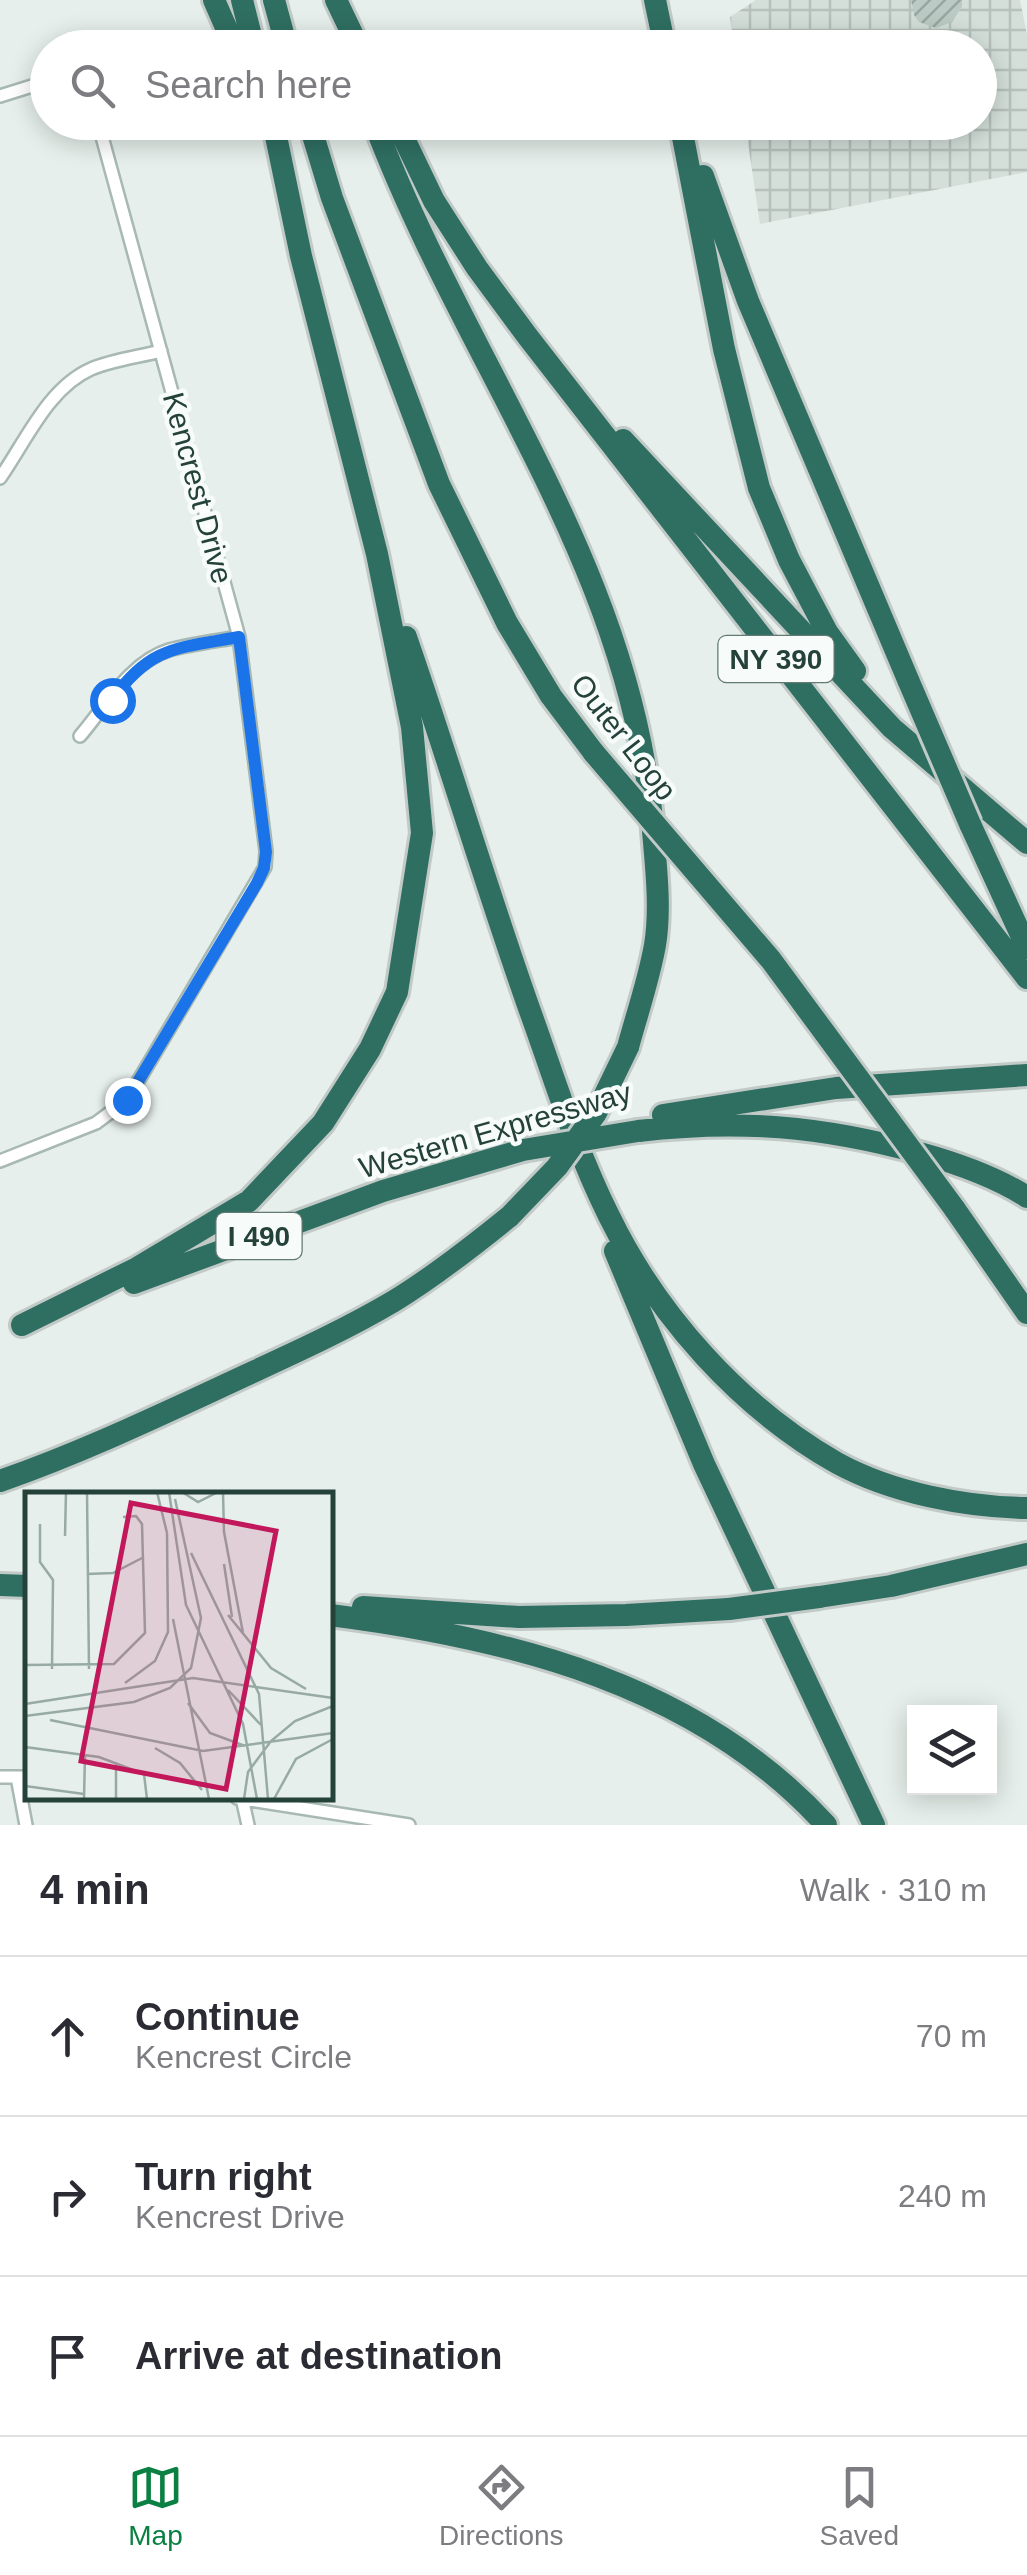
<!DOCTYPE html>
<meta charset="utf-8">
<style>
body{margin:0;font-family:Arial,sans-serif;background:#f2f2f3;color:#2b2b33}
.controls{position:absolute;right:30px;bottom:30px;display:grid;overflow:hidden;border-radius:0px;box-shadow:0 5px 25px #0003}
.controls button{width:90px;height:90px;display:grid;place-items:center;padding:0;border:0;border-bottom:2px solid #e1e1e2;background:#fff;color:#2b2b33;font:50px sans-serif}
.stop{position:absolute;width:30px;height:30px;margin:-22px;border:8px solid #1a73e8;border-radius:50%;background:#fff}
.stop.end{background:#1a73e8;border-color:#fff;box-shadow:0 2px 10px #0008}
.list{margin:0;padding:0;list-style:none}
h2{display:flex;justify-content:space-between;align-items:center;height:130px;margin:0;padding:0 40px;font-size:42px}
h2 small{font-size:32px;font-weight:400;color:#7c7c81}
.list li{display:grid;grid-template-columns:65px 1fr auto;gap:30px;align-items:center;box-sizing:border-box;height:160px;padding:0 40px;border-top:2px solid #e1e1e2}
.list b{display:block;font-size:38px;white-space:nowrap}
.list p{margin:0;font-size:32px;white-space:nowrap;color:#7c7c81}
.list em{font-size:32px;font-style:normal;color:#7c7c81}
.icon{flex:none;width:55px;height:55px;fill:none;stroke:currentColor;stroke-width:2;stroke-linecap:round;stroke-linejoin:round}
.map{position:relative;flex:none;width:1027px;height:1825px;overflow:hidden}
.search{position:absolute;background:#fff;box-shadow:0 5px 25px #0003;left:30px;right:30px;top:30px;height:110px;display:flex;align-items:center;gap:25px;box-sizing:border-box;padding:0 35px;border-radius:55px;color:#7c7c81;font-size:38px}
.sheet{height:610px;background:#fff}
nav{display:flex;justify-content:space-around;align-items:center;box-sizing:border-box;height:140px;border-top:2px solid #e1e1e2;background:#fff;font-size:28px;color:#7c7c81}
nav a{display:grid;justify-items:center;gap:5px}
nav .on{color:#0b8043}
.map>svg:first-child{display:block}
.industrial{fill:url(#industrial-grid)}
.building{fill:url(#building-hatch)}
.lines{fill:none;stroke-linecap:round;stroke-linejoin:round}
.minor-casing{stroke:#a8b8b2;stroke-width:16}
.motorway-casing{stroke:#c2cac8;stroke-width:28}
.minor{stroke:#fff;stroke-width:11}
.motorway{stroke:#2f6f62;stroke-width:22}
.motorway-bridge-casing{stroke:#c2cac8;stroke-width:28;stroke-linecap:butt}
.motorway-bridge{stroke:#2f6f62;stroke-width:22}
.route{stroke:#1a73e8;stroke-width:12}
.labels{text-anchor:middle;dominant-baseline:central;stroke-width:9;stroke-linejoin:round;paint-order:stroke}
.shield{fill:#f7fbf9;stroke:#637a73;stroke-width:2.5}
.shield-label{font-size:28px;font-weight:bold;fill:#24423a}
.street-label{font-size:30px;fill:#24423a;stroke:#f7fbf9}
.inset-road{fill:none;stroke:#98aaa4;stroke-width:2.5}
.view{fill:#c2185b;fill-opacity:0.15;stroke:#c2185b;stroke-width:5}
.inset-edge{fill:none;stroke:#24423a;stroke-width:5}
</style>
<div class="map">
<svg width="1027" height="1825" viewBox="0 0 1027 1825">
<defs>
<pattern id="industrial-grid" width="8" height="8" patternUnits="userSpaceOnUse" patternTransform="scale(2.5)"><rect width="8" height="8" fill="#d4dfda"/><path d="M0 4h8M4 0v8" fill="none" stroke="#b6c1bc"/></pattern>
<pattern id="building-hatch" width="6" height="6" patternUnits="userSpaceOnUse" patternTransform="scale(2.5)"><rect width="6" height="6" fill="#bbcac4"/><path d="M-1 1l2-2M0 6l6-6M5 7l2-2" fill="none" stroke="#98a6a0"/></pattern>
</defs>
<rect width="100%" height="100%" fill="#e6efeb"/>
<path class="industrial" d="M756 0H1020L1027 35V172L760 224 745 123 980 122V48L734 47 730 17Z"/>
<path class="building" d="M911 0H962V7L952 22 936 28 919 22 914 15Z
M908 122H980L950 136 938 137Z"/>
<g class="lines">
<g class="minor-casing">
<path id="minor" d="M0 96 32 86 48 87
M0 478C26 441 48 388 91 369 112 360 138 357 161 351
M80 736C105 707 130 662 169 650 191 644 216 641 239 637
M0 1161 96 1123 127 1100 265 867 266 851 239 637 98 122
M0 1777H28
M17 1777 26 1825
M237 1798 409 1825
M242 1798 248 1825"/>
</g>
<g class="motorway-casing">
<path id="motorway" d="M214 0 235 48
M242 0 254 48
M274 0 287 48
M336 0 359 48
M655 0 665 48
M309 122 332 198 439 484 507 623 551 696 594 753
M374 122C465 364 632 564 653 831 656 867 661 909 655 945 649 979 637 1014 628 1047
M396 122 434 201 477 268 528 337 1027 978
M680 122 724 349 759 488 789 560 827 632 855 671
M703 176 748 301 909 682
M623 440 892 728 1027 843
M406 637C449 761 486 887 530 1011 555 1080 576 1150 609 1216 657 1315 740 1408 837 1463 892 1493 965 1507 1027 1508
M970 824 1027 948
M663 1115 836 1088 1027 1075
M638 1131C739 1119 822 1126 920 1153 956 1163 996 1177 1027 1197
M954 1208 1027 1313
M615 1251 704 1464 874 1825
M134 1283 383 1191 523 1150
M22 1325 137 1268 249 1201 323 1123 370 1049 397 992 422 833 412 727 377 554 301 256 273 122
M0 1481C72 1456 141 1424 210 1392 271 1363 335 1336 394 1301 435 1276 473 1246 510 1216
M0 1585 28 1586
M819 1597 891 1586 1027 1554
M363 1607 519 1617 626 1615 729 1609
M330 1615C511 1638 699 1685 826 1825"/>
</g>
<use href="#minor" class="minor"/>
<use href="#motorway" class="motorway"/>
<g class="motorway-bridge-casing">
<path id="motorway-bridge" d="M909 682 970 824
M594 753 771 960 954 1208
M523 1150 638 1131
M510 1216 557 1167 596 1113 628 1047
M729 1609 819 1597"/>
</g>
<use href="#motorway-bridge" class="motorway-bridge"/>
</g>
<g class="lines">
<path class="route" d="M112 700C150 646 178 648 239 637L266 852 264 868 257 883 127 1100"/>
</g>
<g class="labels">
<g class="shield">
<rect x="718.5" y="636" width="115" height="46" rx="8"/>
<rect x="216.5" y="1213" width="85" height="46" rx="8"/>
</g>
<g class="shield-label">
<text x="776" y="659">NY 390</text>
<text x="259" y="1236">I 490</text>
</g>
<g class="street-label">
<text transform="translate(198 488) rotate(75)">Kencrest Drive</text>
<text transform="translate(624 737) rotate(52)">Outer Loop</text>
<text transform="translate(495 1130) rotate(-16)">Western Expressway</text>
</g>
</g>
<g transform="translate(25 1492)">
<rect width="308" height="308" fill="#e6efeb"/>
<path class="inset-road" d="M62 0 64 177M132 0 142 41M144 0 161 113 218 232 232 307M157 0 173 10 193 0M198 0 199 41M15 32V70L28 88 27 177M199 40 218 141M40 44 41 0M166 61 234 202 243 307M199 72 207 125M62 82 88 81 119 65M203 123 246 176 281 197M148 127 184 307M0 173 89 172 120 141 117 32 111 24 98 25M100 191 130 169 143 140 142 41M203 198 236 233M163 211 185 241 220 254M0 212 168 186 308 206M0 224 109 210 145 196 166 176 176 126 150 7M25 228 178 259 308 241M0 255 74 265 119 282 122 307M130 256 155 271 177 298M91 271V307M0 294 59 302M59 307 60 262M219 307 223 280 246 249 270 229 308 214M249 307 271 267 308 247"/>
<path class="view" d="M106 11 251 39 201 297 56 269Z"/>
<rect width="308" height="308" class="inset-edge"/>
</g>
</svg>
<div class="controls">
<button><svg class="icon" aria-label="layers" viewBox="0 0 24 24"><path d="M12 4l9 5-9 5-9-5zM3 14l9 5 9-5"/></svg></button>
</div>
<div class="stop" style="left:112px;top:700px"></div>
<div class="stop end" style="left:127px;top:1100px"></div>
<div class="search"><svg class="icon" aria-label="search" viewBox="0 0 24 24"><circle cx="10" cy="10" r="6"/><path d="M15 15l6 6"/></svg>Search here</div>
</div>
<section class="sheet">
<h2>4 min<small>Walk · 310 m</small></h2>
<ul class="list">
<li><svg class="icon" aria-label="ahead" viewBox="0 0 24 24"><path d="M12 20V5M6 11l6-6 6 6"/></svg><div><b>Continue</b><p>Kencrest Circle</p></div><em>70 m</em></li>
<li><svg class="icon" aria-label="right" viewBox="0 0 24 24"><path d="M7 20v-9h11M14 6l5 5-5 5"/></svg><div><b>Turn right</b><p>Kencrest Drive</p></div><em>240 m</em></li>
<li><svg class="icon" aria-label="arrive" viewBox="0 0 24 24"><path d="M6 21V4h12l-3 4 3 4H6"/></svg><div><b>Arrive at destination</b></div></li>
</ul>
</section>
<nav>
<a class="on"><svg class="icon" aria-label="map" viewBox="0 0 24 24"><path d="M3 6l6-2 6 2 6-2v14l-6 2-6-2-6 2zM9 4v14M15 6v14"/></svg>Map</a>
<a><svg class="icon" aria-label="directions" viewBox="0 0 24 24"><path d="M12 3l9 9-9 9-9-9zM9 14v-3h6M13 9l2 2-2 2"/></svg>Directions</a>
<a><svg class="icon" aria-label="saved" viewBox="0 0 24 24"><path d="M7 4h10v16l-5-4-5 4z"/></svg>Saved</a>
</nav>
